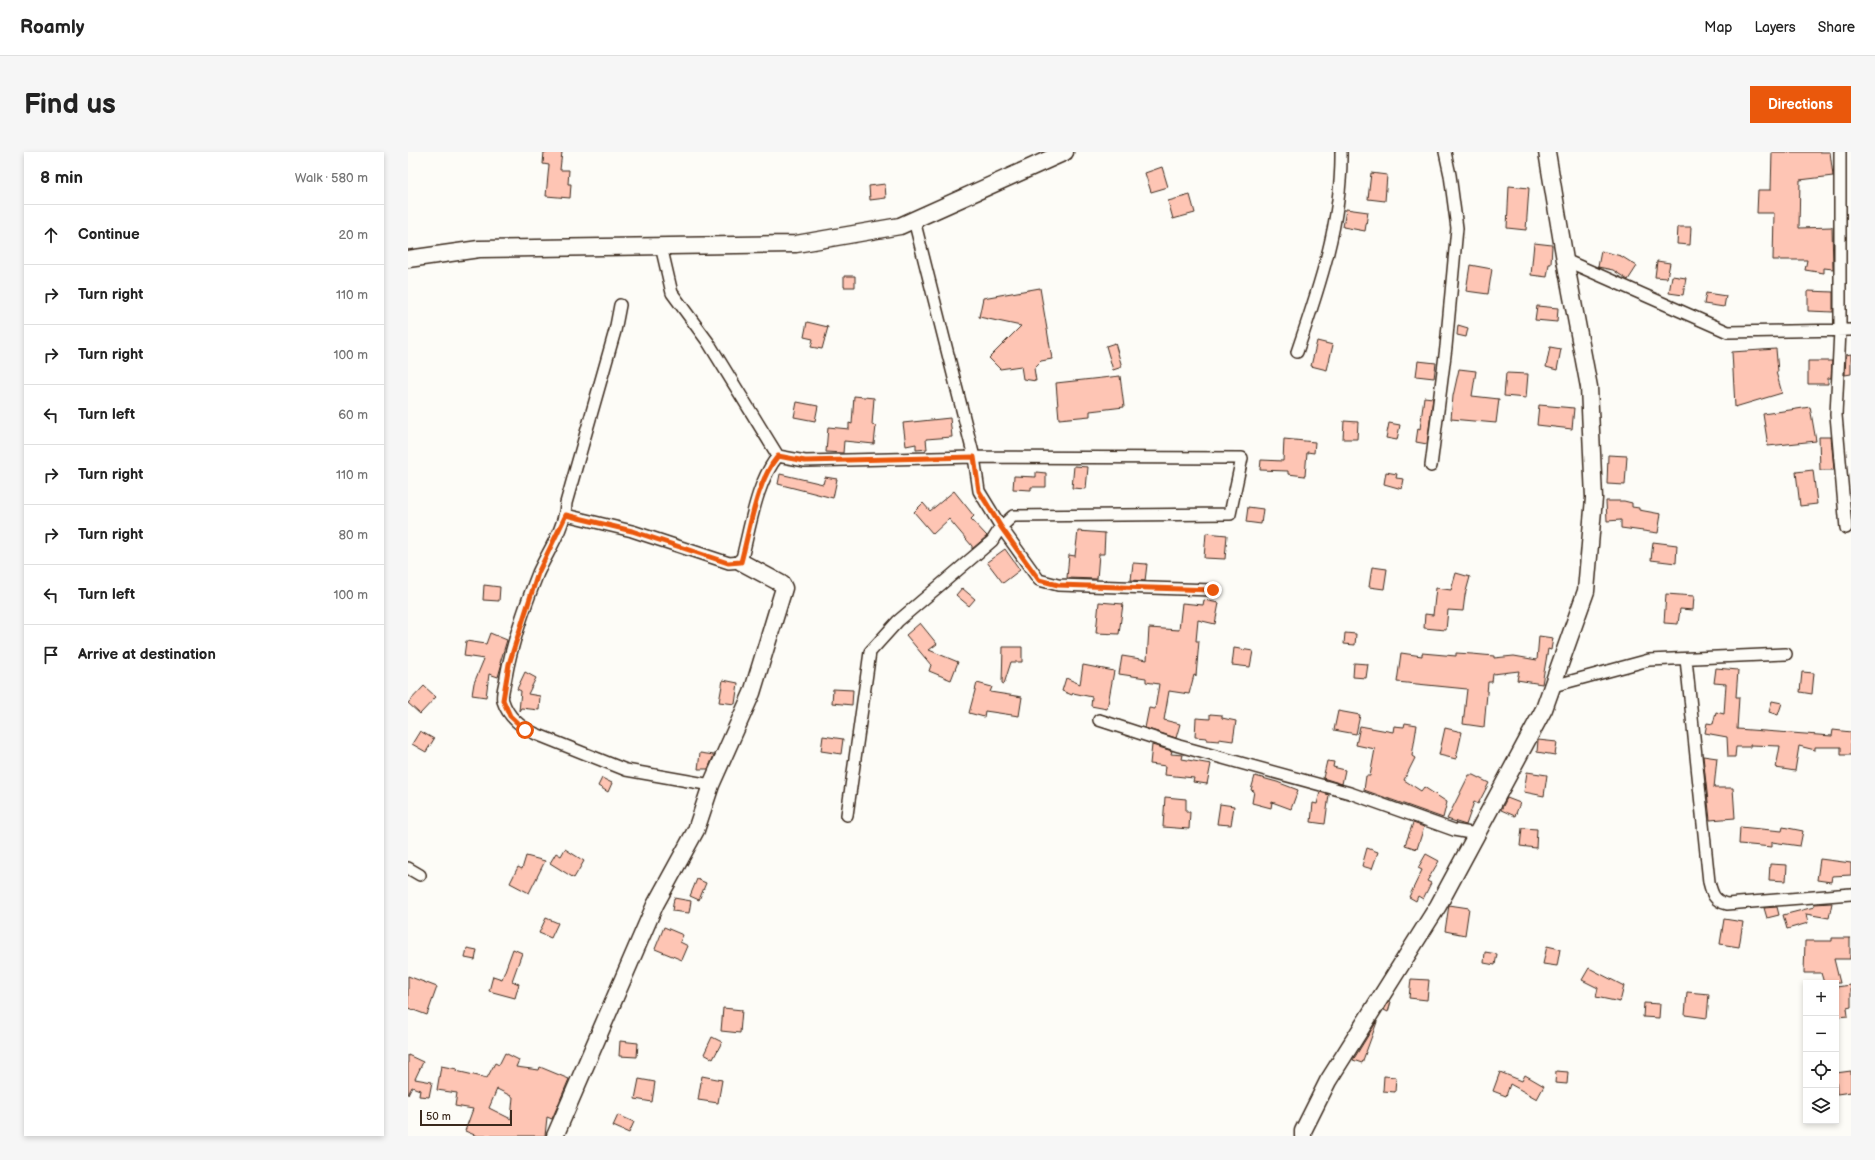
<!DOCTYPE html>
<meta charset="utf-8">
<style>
body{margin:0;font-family:"Balsamiq Sans",sans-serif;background:#f6f6f6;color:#222}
.controls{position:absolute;right:12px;bottom:12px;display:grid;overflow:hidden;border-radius:0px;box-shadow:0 2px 6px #0003}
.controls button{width:36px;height:36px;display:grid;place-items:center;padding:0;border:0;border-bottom:1px solid #e0e0e0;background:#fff;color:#222;font:20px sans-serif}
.scale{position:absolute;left:12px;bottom:10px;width:92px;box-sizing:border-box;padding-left:4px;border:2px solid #3b2a1e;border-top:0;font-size:11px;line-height:14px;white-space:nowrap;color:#3b2a1e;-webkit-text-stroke:3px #fdfcf7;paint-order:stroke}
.stop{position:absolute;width:12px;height:12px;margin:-9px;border:3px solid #ea580c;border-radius:50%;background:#fff}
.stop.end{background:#ea580c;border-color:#fff;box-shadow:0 1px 4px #0008}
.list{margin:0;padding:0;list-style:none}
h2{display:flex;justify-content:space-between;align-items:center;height:52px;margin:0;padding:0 16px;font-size:17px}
h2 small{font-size:13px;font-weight:400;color:#767676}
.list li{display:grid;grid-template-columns:26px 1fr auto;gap:12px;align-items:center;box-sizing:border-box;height:60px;padding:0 16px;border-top:1px solid #e0e0e0}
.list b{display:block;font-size:15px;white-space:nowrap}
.list em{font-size:13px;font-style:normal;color:#767676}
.icon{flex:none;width:22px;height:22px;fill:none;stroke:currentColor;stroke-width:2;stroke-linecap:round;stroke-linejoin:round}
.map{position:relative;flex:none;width:1443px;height:984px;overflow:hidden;border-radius:0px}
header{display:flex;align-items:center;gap:24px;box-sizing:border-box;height:56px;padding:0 20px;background:#fff;border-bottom:1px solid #e0e0e0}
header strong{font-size:19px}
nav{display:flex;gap:22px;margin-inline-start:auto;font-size:14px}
.intro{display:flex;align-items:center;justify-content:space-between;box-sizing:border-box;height:96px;padding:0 24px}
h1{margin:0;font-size:28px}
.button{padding:10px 18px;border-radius:0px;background:#ea580c;color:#fff;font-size:14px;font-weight:700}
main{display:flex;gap:24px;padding:0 24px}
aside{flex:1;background:#fff;border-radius:0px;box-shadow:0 2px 6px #0003}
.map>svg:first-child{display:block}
.building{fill:#fec5b4;stroke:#3b2a1e;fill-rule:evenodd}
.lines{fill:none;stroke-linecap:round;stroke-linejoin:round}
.street-casing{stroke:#3b2a1e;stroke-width:14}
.secondary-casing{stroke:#3b2a1e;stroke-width:19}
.street{stroke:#fdfcf7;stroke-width:11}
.secondary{stroke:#fdfcf7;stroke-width:16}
.route{stroke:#ea580c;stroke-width:5}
</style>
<header>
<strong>Roamly</strong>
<nav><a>Map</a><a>Layers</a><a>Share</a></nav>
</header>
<div class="intro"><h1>Find us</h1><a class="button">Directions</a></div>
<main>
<aside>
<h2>8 min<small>Walk · 580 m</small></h2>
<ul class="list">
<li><svg class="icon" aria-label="ahead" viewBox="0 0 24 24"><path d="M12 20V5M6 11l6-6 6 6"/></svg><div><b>Continue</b></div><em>20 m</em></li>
<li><svg class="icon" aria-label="right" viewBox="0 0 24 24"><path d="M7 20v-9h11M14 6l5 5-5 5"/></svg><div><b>Turn right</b></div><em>110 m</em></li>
<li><svg class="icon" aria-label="right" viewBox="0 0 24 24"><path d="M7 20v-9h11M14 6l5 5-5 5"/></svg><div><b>Turn right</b></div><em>100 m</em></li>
<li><svg class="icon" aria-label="left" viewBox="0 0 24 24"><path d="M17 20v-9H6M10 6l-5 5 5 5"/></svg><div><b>Turn left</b></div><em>60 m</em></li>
<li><svg class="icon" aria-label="right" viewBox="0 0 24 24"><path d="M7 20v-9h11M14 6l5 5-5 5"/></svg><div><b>Turn right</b></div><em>110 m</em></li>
<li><svg class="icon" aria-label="right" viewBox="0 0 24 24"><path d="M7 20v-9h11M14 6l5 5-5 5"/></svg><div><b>Turn right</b></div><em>80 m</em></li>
<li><svg class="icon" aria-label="left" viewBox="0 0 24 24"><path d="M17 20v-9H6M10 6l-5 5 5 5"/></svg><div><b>Turn left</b></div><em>100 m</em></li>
<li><svg class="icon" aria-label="arrive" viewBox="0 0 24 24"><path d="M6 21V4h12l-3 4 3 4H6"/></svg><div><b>Arrive at destination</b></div></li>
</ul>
</aside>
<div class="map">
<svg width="1443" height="984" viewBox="0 0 1443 984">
<rect width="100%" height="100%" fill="#fdfcf7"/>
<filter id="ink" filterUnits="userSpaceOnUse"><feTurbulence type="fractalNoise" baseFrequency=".025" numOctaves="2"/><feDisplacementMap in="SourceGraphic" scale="8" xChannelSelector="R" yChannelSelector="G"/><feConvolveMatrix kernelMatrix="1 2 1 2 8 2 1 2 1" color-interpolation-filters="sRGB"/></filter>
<g filter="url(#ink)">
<path class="building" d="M136 0H154L152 18H161L160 32H163L162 46 138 44 141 13 135 12Z
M1364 0H1422L1425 24 1392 28 1391 76 1424 75 1425 117 1416 116V121L1397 118 1399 108H1365L1366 61H1349L1350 38H1363Z
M754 15 760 35 743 40 737 21Z
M963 21 979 23 977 49 960 47Z
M477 32 478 46 462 48 461 34Z
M1101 34 1121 36 1118 78 1099 76Z
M782 43 787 61 765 67 760 49Z
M938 57 960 60 957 79 935 75Z
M1270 75H1283L1282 93 1269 92Z
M1126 91 1144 93 1143 112H1141L1139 125 1123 123Z
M1193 99 1213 104 1229 114 1220 128 1205 118 1190 115Z
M1249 109 1262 111 1259 126 1247 125Z
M1062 113 1084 117 1080 142 1058 139Z
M436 124H447V135H436Z
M1264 124 1278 126 1275 143 1261 141Z
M632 136 644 207 633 209 626 216 628 229 615 227 613 214 592 217 581 206 613 174 571 165 575 146Z
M1400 139 1425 140V160L1400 159Z
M1298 141 1318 144 1316 155 1296 152Z
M1129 154 1150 156 1149 170 1127 168Z
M399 170 420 175 414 197 403 195 405 187 396 185Z
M1050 173 1060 176 1058 185 1049 183Z
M909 189 925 193 919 218 903 214Z
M707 191 714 215 705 218 698 194Z
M1142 195 1153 197 1149 218 1138 215Z
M1368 197 1370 220H1368L1374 241 1327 255 1324 200Z
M1443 202V222L1437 223 1438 203Z
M1010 209 1028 211 1026 226 1008 224Z
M1400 209H1424L1423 226H1420V232H1400Z
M1051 217 1068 219 1064 244 1091 247 1088 271 1043 267 1045 244Z
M1098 221 1120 222 1118 246 1096 244Z
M712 224 716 255 682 259V264L651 267 648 231Z
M446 244 466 246 464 273 468 274 466 292 436 289 435 301 418 300 420 275 441 277V271L444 272Z
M1016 245 1025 246 1019 292 1008 290 1010 276 1012 277Z
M389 250 410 254 407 269 386 265Z
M1131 253 1166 256 1164 277 1129 273Z
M1402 255 1408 289 1360 294 1355 262Z
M542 266 544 285 518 287 519 297 508 298V292L498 294 495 271Z
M936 269 950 270 949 287H935Z
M981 271 992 273 989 288 978 286Z
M1411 285H1423L1426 318H1412Z
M876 287 907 290 906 301 899 300 897 324 880 322V319L852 318 853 308 875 309Z
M1200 303 1219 304 1217 333 1199 332Z
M666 314 680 315 678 337 664 336Z
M1405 318 1409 352 1392 354 1388 320Z
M628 320 638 321V335H623V338L605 337 606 324 628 325Z
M978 320 989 322 988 326 996 327 994 337 976 332Z
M372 322 415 332 417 325 429 327 425 346 370 332Z
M546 339 566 364 563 367 579 384 564 397V394L541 367 525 382 506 360 515 351 522 359Z
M1198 349H1216L1224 351V355L1231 356V358L1253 362 1250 381 1213 376V368L1199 369Z
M840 355 855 357 853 372 838 370Z
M670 379 697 381 696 402H691L689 427 659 426 661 403 667 404Z
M798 381 819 383 817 407 796 406Z
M1245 390 1269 393 1268 411 1243 408Z
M597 397 612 418 595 431 579 410Z
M725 411 739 412 737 429 723 428Z
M964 415 979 417 976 437 961 435Z
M1048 421 1062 425 1057 443 1055 459 1040 458 1038 478 1016 476 1017 462 1025 463 1028 436 1043 438Z
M76 433 92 435 91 449 75 448Z
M554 436 567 447 561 454 548 443Z
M1258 442 1286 444 1285 458 1272 457 1270 472 1256 471Z
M796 448 811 451 807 472 790 468 788 489H791L788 524 786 523 781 542 761 539 756 568 772 572 768 586 737 576 741 556 747 557 751 532 738 530V526L711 522 714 504 739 508 741 476 771 478 774 451 795 453Z
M691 450 715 452 711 482 688 481Z
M512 471 529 492 521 498 550 510 543 528 521 519 523 513 498 483Z
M82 481 99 488 92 511H94L90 525 81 522 78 545 64 543 66 531 76 507 56 504 58 489 78 492Z
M937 481 948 482 947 493 936 492Z
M1131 484 1145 486 1143 498 1140 497 1134 532 1109 528 1111 519 1085 522 1084 530H1080L1076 575 1055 572 1059 537 989 530 993 501 1014 504V501L1048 504V501L1064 502 1086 504V506L1106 504 1129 508Z
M595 495H614V510H603L596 532 594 531Z
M826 496 845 499 842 515 824 513Z
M946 511 960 512 958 526 945 525Z
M675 513 706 519 699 557 683 554 684 545 665 541 664 543 654 539 658 526 672 532Z
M1308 516 1330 518 1328 545H1331L1329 577 1424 584 1425 578 1443 580V603H1433V595H1407V598L1391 594 1387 619 1368 616 1372 594 1342 593V595H1328L1327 605H1320L1319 585 1297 581 1299 571 1305 572 1308 560 1316 562 1318 532 1306 531Z
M117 520 128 526 120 542 132 544 131 558 113 556 111 559 113 539 109 537Z
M1394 520 1406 521 1404 542 1392 540Z
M315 528 330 531 327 552 311 550Z
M569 531 584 535 582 540 614 545 611 564 577 559 576 565 561 561Z
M16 534 28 545 12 562 0 551Z
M425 537 445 538 444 553 424 551Z
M1364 549 1374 551 1370 563 1361 560Z
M930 559 952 563 948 582 926 578Z
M802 562 814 563V566L828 569 825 589 811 587V589L799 588V586L787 585 788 566 802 567Z
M997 571 1009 573 1004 604 1007 606 996 628 1013 639 1016 635 1039 650 1035 666 956 638 958 624H962L967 597 948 593 952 574 985 580 986 574 996 575Z
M1037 576 1054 580 1048 607 1031 603Z
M12 579 26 587 18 600 4 592Z
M415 584 435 587 433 602 413 599Z
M1130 588 1149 590 1147 603 1129 600Z
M744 593 764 599 763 602 775 603 774 607 803 612 799 632 785 630 786 626 757 623 758 614 742 612Z
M292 601 306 603 300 617H290Z
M1295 604 1309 606 1306 636H1325L1327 666 1302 668Z
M919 609 926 610 925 615 937 618 934 632 915 626Z
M1119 620 1139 623 1136 644 1116 640Z
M1061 623H1065L1081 631 1070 652 1066 650 1058 673 1039 667Z
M847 624 869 630 890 638 883 657 864 650 863 656 844 651 846 639 843 638Z
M194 626 204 631 200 640 190 634Z
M912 640 921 643 917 672 903 670 905 651 909 652Z
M757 645 778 647V660H782L781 677 755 675Z
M1099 646 1112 651 1107 664 1093 658Z
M812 652 826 654 823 673 809 672Z
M1005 671 1016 675 1009 697 997 693Z
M1332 675 1374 679 1375 675 1395 679 1392 694 1364 690V695L1331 692Z
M1114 676 1129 677 1128 696 1112 694Z
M959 696 970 700 964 717 954 714Z
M157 697 176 709 166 726 142 711 148 701 153 704Z
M1018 702 1031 709 1019 729 1023 731 1015 747 1010 744 1008 749 1001 745 1014 718 1010 716Z
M118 704 137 709 121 741 102 731 110 715 114 717Z
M1412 707 1443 711V723L1424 724 1423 730 1409 728Z
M1362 712 1379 713 1378 729 1361 728Z
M289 727 298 731 291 748 282 744Z
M266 746 283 749 281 761 264 759Z
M1424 751 1421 766 1398 762 1400 771 1379 777 1375 763 1406 755V752Z
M1041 753 1061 756 1057 783 1037 779Z
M1369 755 1371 763 1359 766 1356 756Z
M138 766 150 771 143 786 131 781Z
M1316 767 1335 770 1331 795 1312 792Z
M256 775 275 783 272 790 280 794 274 808 247 797Z
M1424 786H1442V807H1426L1432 831H1416L1413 821H1396L1397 789H1424Z
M1139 794 1152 797 1149 814 1135 812Z
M59 796 69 798 67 808 57 806Z
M105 797 114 801 104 829 111 832 107 846 81 839 85 824 94 827Z
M1077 800 1089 802 1087 813 1076 811Z
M1181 816 1216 834 1212 850 1188 845 1190 836 1174 828Z
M0 824 29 835 19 863 0 856Z
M1003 827 1021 828 1019 848 1001 846Z
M1443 833V855L1439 856 1440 864 1429 865 1428 835Z
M1279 840 1301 842 1299 866 1277 863Z
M981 849 983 850 980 860 976 858Z
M1236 851 1252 852 1251 866 1235 865Z
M315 856 334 858 332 881 313 879Z
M969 870 954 911 945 908 969 869Z
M304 885 314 890 305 907 296 902Z
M212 889 230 891 229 905 211 904Z
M97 901 111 908 108 915 131 918 132 915 161 927 144 967 139 965 137 984H69L57 979 65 957 47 954 49 941 29 938 33 914 49 917 48 919 79 926 87 911 91 913ZM89 937 105 945 103 967 81 956Z
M0 903 15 910 7 927 24 930 21 945 11 944 12 938 4 935 0 943Z
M1148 919 1160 920 1159 932 1147 931Z
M1443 919V940L1429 942 1428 921Z
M1092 920 1114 929 1117 923 1136 934 1129 947 1102 932 1098 944 1085 939Z
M294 924 314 928 310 951 290 948Z
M976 924 988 925 987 940 975 939Z
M231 927 247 930 244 950 227 947Z
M210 963 226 970 221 981 205 974Z"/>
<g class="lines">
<g class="street-casing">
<path id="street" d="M1432 0V178L1428 263 1438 376
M506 68 566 305 571 339 593 375 631 428 650 433 805 438
M253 94 264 141 300 190 370 304 397 309 566 305 834 306 822 362 605 364 593 375 584 389 490 469 462 500 439 663
M1157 108 1320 180 1443 178
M212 153 207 179 158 351C157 376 140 399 130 421 117 454 104 490 98 525 97 532 93 543 95 549 100 565 114 576 128 582L218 618 303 633
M889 200C911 136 934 69 933 0
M1023 314 1038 195 1049 76 1042 23 1037 0
M158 363 224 379 321 411 333 410C342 377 348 330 370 304
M1278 507 1301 730C1304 742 1306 749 1319 752L1443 742
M1145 534 1241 508 1378 502
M691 568 771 594 942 641 1046 678 1068 682
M0 716 12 723"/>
</g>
<g class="secondary-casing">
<path id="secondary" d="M0 107 71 97 388 92 492 74 657 0
M147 984 247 753 288 678 303 633 344 541 376 436 374 432 333 410
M895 984V979L920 929 1030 754 1136 557 1178 439 1186 346 1181 235 1157 108 1139 0"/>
</g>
<use href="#street" class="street"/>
<use href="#secondary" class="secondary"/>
</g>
</g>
<g class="lines" filter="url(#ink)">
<path class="route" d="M117 578 102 564 95 548 101 512 130 421 158 363 224 379 320 411 333 410C342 377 348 330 370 304L397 309 566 305 571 339 593 375 631 428 650 433 805 438"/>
</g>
</svg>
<div class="controls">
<button>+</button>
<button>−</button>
<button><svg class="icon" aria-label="locate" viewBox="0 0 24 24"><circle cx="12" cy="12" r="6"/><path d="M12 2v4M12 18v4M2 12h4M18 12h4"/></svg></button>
<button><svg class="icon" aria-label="layers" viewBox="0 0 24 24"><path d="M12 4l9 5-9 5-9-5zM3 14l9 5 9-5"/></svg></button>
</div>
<div class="scale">50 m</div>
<div class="stop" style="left:117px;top:578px"></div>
<div class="stop end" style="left:805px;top:438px"></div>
</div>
</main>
